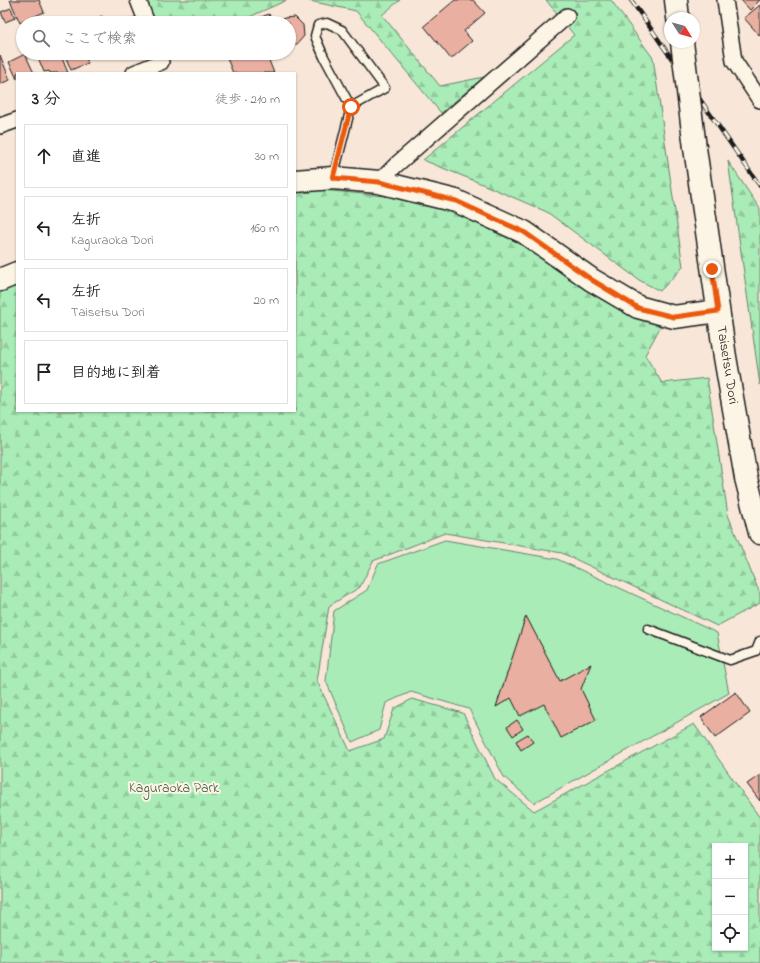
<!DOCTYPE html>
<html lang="ja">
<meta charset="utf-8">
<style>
body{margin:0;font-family:"Indie Flower","Klee One",sans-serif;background:#f6f6f6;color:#222}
.controls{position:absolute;right:12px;bottom:12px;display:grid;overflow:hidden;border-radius:0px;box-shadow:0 1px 3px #0004}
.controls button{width:36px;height:36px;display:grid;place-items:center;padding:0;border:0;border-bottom:1px solid #e0e0e0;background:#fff;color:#222;font:20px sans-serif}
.compass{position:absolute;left:664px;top:12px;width:36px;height:36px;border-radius:50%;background:#fff;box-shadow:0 1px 3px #0004;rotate:127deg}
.stop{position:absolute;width:12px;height:12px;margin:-9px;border:3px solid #ea580c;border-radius:50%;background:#fff}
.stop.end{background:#ea580c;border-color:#fff;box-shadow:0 1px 4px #0008}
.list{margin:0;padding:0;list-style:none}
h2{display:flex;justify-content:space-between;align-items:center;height:52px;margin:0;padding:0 16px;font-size:17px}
h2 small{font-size:13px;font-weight:400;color:#767676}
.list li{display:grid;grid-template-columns:26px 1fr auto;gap:12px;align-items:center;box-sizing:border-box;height:64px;margin:0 8px 8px;padding:0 8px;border:1px solid #e0e0e0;border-radius:0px}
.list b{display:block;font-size:15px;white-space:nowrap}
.list p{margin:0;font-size:13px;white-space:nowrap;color:#767676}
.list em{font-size:13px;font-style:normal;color:#767676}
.icon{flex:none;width:22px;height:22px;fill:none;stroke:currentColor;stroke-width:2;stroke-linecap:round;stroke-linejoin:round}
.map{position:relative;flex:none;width:760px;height:963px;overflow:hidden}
.search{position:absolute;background:#fff;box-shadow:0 1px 3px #0004;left:16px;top:16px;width:280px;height:44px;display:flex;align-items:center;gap:10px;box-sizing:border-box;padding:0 14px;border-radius:22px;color:#767676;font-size:15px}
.panel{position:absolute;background:#fff;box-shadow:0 1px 3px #0004;left:16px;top:72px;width:280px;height:340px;border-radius:0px}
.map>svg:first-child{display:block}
.green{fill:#a9ecb7;stroke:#62846a}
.forest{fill:url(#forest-firs);stroke:#62846a;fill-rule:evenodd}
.building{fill:#e9b0a2;stroke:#1c1c1c}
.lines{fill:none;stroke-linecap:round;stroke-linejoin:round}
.lane-casing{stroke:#1c1c1c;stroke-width:11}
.street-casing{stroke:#1c1c1c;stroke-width:18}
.secondary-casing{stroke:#1c1c1c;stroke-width:25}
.lane{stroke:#fcf5e5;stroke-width:8}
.street{stroke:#fcf5e5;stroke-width:15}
.secondary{stroke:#fcf5e5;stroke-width:22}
.rail-casing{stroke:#1c1c1c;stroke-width:4.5}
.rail{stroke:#fcf5e5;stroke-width:3;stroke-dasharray:9;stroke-linecap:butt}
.secondary-bridge-casing{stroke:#1c1c1c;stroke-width:25;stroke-linecap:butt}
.secondary-bridge{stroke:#fcf5e5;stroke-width:22}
.route{stroke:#ea580c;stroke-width:5}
.labels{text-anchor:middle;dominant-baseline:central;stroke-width:4;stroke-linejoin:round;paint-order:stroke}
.street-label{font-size:14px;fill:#1c1c1c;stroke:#fcf5e5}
.park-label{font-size:14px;fill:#465a4a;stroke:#fcf5e5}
</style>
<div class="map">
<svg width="760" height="963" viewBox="0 0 760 963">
<defs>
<pattern id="forest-firs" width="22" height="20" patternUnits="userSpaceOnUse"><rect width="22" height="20" fill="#a9ecb7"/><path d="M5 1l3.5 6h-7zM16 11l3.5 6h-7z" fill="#91ca9d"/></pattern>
</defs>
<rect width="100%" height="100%" fill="#f8e7d8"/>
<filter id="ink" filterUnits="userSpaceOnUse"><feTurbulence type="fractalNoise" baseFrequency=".025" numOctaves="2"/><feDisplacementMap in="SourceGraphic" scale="8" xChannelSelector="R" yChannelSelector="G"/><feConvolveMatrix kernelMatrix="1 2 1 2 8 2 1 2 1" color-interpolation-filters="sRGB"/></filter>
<g filter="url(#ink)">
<path class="green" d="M445 540 557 559 717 633 729 693 534 803 504 777 469 709 411 692 386 703 379 730 352 742 326 681 334 611 367 590 378 564Z"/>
<path class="forest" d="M143 0H287L236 23H152Z
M305 0H400L382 15 440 86 484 77 441 113 356 11Z
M546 0H611L653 58 683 267 660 291 639 280 547 212 480 183 423 160 574 35Z
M728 161 760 209V385Z
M321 190 405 198 481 220 545 258 663 322 645 355 662 383 707 378 728 515 760 594V603L717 626 562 553 445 533 373 561 360 587 329 606 317 681 350 751 384 739 394 709 412 699 463 713 495 779 534 811 694 724 760 818V963H157L156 961 150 963H0V292L17 285V411H295V193ZM715 846H745V948H715Z"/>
<path class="building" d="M10 0H39L44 12 20 23Z
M455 0H473L485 13 464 31 472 41 451 59 424 26Z
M741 0H760L750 10Z
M760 5V36L744 18Z
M11 8 15 18 5 22 1 12Z
M269 14 272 21 266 23H246Z
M102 16 105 23H86Z
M136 17 139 23H120Z
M295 17 303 25 304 36 297 44 289 48V23H279L284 18Z
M43 53H60L68 73H50L49 71 44 72 37 55Z
M64 53H84L88 63 71 70Z
M225 53H266L274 73H233Z
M25 54 34 73H17V79L9 62Z
M0 55 10 80 0 84Z
M526 616 560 681 591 664 581 689 596 720 561 738 544 704 520 716 511 698 496 707Z
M736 692 750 713 715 738 701 717Z
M517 720 523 729 513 736 507 727Z
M528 734 533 742 521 750 516 741Z
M760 775V801L747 784Z"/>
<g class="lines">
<g class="lane-casing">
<path id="lane" d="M333 178 351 107 324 57 315 36 318 25 327 23 342 30 385 88 351 107
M648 629 730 660 756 651 760 641"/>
</g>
<g class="street-casing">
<path id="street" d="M138 0 147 23
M725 0 734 61 760 100
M134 73 161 62 158 53
M0 126 17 120
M379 182 396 165 567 16"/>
</g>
<g class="secondary-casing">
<path id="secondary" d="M676 0 678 18
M695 148 725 357 746 478 760 533
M295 181 333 178 379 182 456 201 524 232 592 280 638 307 674 317 718 311
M0 280 17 273"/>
</g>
<use href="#lane" class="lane"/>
<use href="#street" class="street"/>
<use href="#secondary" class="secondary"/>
<g class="rail-casing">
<path id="rail" d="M631 0 760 186"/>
</g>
<use href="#rail" class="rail"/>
<g class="secondary-bridge-casing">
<path id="secondary-bridge" d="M682 42 695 148"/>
</g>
<use href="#secondary-bridge" class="secondary-bridge"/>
</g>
</g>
<g class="lines" filter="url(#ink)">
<path class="route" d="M351 107 333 178 379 182 456 201 524 232 592 280 638 308 674 317 718 311 712 269"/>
</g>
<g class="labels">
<g class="street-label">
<text transform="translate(727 365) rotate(81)">Taisetsu Dori</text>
</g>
<g class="park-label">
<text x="174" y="788">Kaguraoka Park</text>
</g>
</g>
</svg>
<div class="controls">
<button>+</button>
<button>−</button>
<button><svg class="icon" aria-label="locate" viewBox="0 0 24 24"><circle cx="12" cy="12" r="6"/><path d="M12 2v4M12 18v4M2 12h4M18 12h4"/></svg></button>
</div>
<svg class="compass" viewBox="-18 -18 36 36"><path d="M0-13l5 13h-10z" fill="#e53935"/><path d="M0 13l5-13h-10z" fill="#767676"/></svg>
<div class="stop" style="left:351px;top:107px"></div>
<div class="stop end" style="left:712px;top:269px"></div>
<div class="search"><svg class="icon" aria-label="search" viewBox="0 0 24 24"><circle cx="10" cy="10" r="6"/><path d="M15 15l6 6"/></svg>ここで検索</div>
<section class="panel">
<h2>3 分<small>徒歩 · 210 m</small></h2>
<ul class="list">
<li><svg class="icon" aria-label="ahead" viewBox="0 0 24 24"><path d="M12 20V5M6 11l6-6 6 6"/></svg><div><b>直進</b></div><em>30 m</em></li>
<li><svg class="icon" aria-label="left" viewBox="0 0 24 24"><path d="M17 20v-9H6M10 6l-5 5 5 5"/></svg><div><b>左折</b><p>Kaguraoka Dori</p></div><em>160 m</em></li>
<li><svg class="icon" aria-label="left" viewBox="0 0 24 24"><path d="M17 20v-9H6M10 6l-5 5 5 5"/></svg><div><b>左折</b><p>Taisetsu Dori</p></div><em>20 m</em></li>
<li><svg class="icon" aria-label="arrive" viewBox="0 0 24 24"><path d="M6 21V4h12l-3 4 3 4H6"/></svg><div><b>目的地に到着</b></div></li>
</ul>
</section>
</div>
